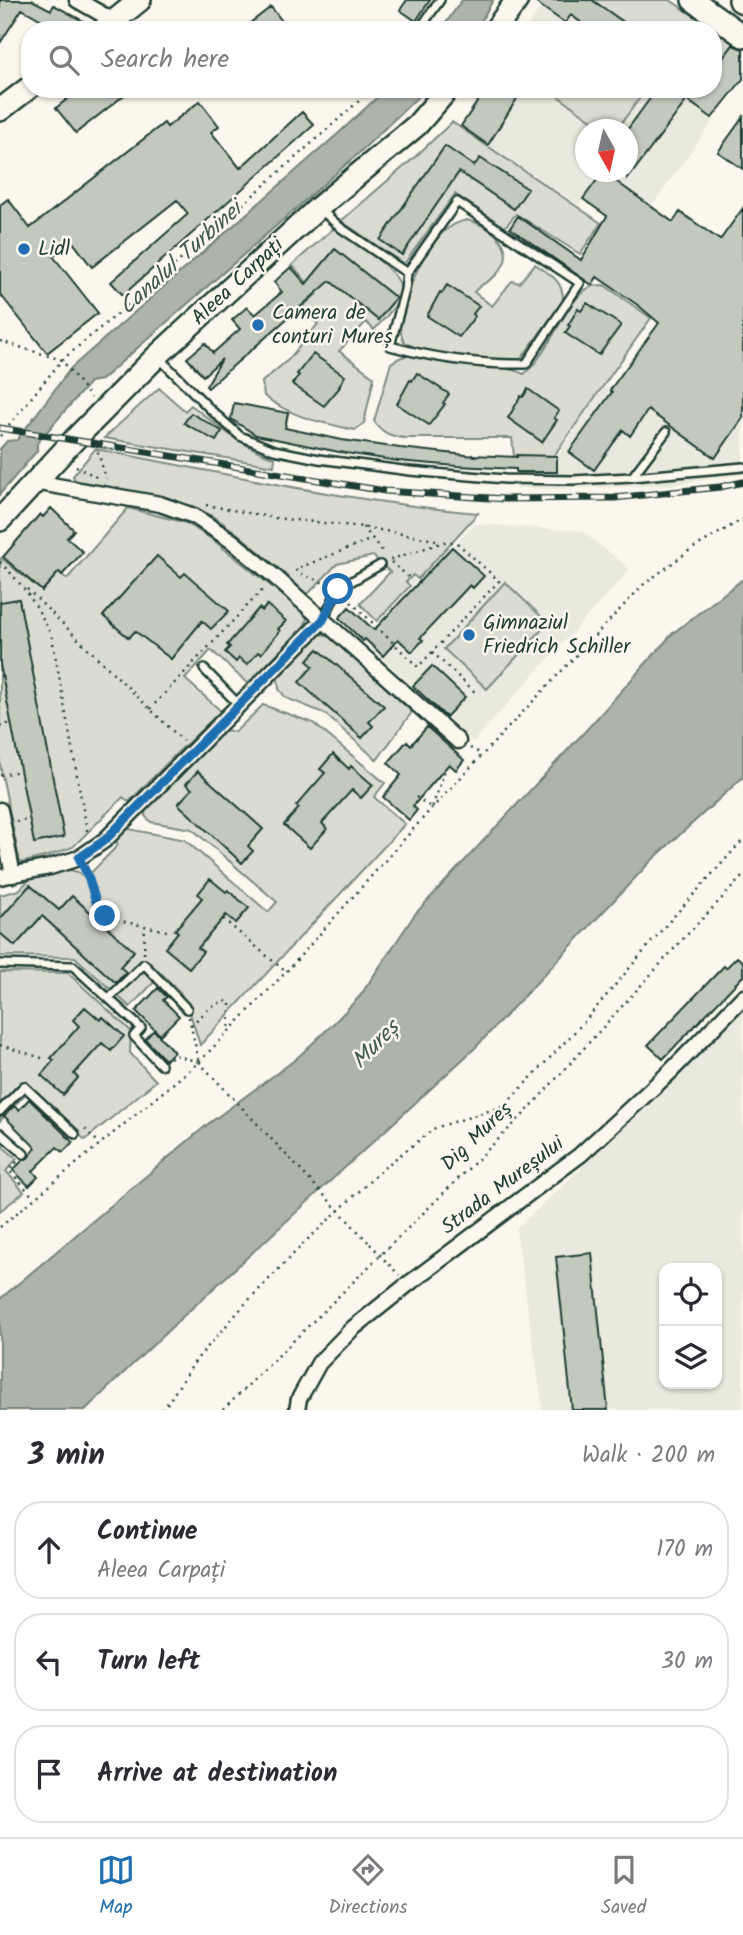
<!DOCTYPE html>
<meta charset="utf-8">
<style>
body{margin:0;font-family:Kalam,sans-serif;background:#f7f7f7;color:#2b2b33}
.controls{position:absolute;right:21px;bottom:21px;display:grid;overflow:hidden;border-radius:14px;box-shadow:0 2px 5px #0004}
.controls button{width:63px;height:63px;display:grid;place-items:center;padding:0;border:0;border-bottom:2px solid #e1e1e2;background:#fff;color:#2b2b33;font:35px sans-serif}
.compass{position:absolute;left:575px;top:119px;width:63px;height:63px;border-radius:50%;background:#fff;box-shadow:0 2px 5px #0004;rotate:172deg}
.stop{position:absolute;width:21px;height:21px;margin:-16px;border:5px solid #1f6fb2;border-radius:50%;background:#fff}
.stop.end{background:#1f6fb2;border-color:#fff;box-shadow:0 2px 7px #0008}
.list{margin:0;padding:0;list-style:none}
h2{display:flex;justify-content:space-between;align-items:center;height:91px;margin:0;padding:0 28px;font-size:30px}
h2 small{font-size:23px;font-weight:400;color:#7c7c81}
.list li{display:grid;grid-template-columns:46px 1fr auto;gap:21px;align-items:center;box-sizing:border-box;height:98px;margin:0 14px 14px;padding:0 14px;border:2px solid #e1e1e2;border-radius:28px}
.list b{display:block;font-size:26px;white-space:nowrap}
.list p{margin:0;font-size:23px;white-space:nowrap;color:#7c7c81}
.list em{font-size:23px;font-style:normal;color:#7c7c81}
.icon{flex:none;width:38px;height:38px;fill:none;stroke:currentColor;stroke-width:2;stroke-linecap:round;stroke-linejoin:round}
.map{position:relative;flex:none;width:743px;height:1410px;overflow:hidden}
.search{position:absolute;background:#fff;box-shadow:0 2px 5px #0004;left:21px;right:21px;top:21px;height:77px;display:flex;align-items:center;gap:18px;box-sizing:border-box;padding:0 24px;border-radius:28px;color:#7c7c81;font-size:26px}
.sheet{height:427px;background:#fff}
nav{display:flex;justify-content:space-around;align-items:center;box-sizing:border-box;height:98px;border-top:2px solid #e1e1e2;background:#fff;font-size:19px;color:#7c7c81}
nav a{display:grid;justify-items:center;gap:4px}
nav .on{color:#1f6fb2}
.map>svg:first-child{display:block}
.built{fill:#eae9de;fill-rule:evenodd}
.green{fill:#dbdcd1;stroke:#7d8c82;stroke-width:2}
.water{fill:#adb4aa;stroke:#74847b;stroke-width:2}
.building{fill:#c4c9be;stroke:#1f3d34;stroke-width:2}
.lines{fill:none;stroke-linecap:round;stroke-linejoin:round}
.lane-casing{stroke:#1f3d34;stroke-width:12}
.street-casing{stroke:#1f3d34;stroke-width:19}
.secondary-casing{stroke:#1f3d34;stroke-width:26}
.primary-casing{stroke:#1f3d34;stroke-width:28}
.path{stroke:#1f3d34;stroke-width:2.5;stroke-dasharray:2 5;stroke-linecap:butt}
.lane{stroke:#fbf7ec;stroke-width:7}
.street{stroke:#fbf7ec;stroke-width:14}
.secondary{stroke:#fbf7ec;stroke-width:21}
.primary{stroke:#fbf7ec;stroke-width:23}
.rail-casing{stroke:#1f3d34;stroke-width:7}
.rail{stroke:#fbf7ec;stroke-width:4.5;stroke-dasharray:13;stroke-linecap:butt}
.path-bridge{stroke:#1f3d34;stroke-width:2.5;stroke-dasharray:2 5;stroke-linecap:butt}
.route{stroke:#1f6fb2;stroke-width:9}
.poi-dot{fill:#1f6fb2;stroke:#fbf7ec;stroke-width:2.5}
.labels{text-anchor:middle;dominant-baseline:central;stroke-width:5;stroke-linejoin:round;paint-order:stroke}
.poi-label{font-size:21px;fill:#1f3d34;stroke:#fbf7ec;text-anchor:start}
.street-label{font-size:21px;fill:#1f3d34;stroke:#fbf7ec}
.water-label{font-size:23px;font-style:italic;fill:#425b52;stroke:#fbf7ec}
</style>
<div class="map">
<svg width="743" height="1410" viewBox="0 0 743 1410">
<rect width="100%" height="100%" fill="#fbf7ec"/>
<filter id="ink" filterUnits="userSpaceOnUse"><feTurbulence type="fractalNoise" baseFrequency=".0143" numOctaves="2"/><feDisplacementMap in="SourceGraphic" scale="14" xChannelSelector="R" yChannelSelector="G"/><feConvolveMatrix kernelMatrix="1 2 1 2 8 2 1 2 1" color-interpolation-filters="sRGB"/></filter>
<g filter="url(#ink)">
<path class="built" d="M545 0H670L743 49V79L712 117 714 119 652 206 603 172 579 205 461 127 486 89H713V30H525ZM586 130H628V172H586Z
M743 208V474L671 485 557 489 516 488V472H557V456L605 386 610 390Z
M474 524 582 531 630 569 473 742 363 641 414 587 408 582 413 577 419 582Z
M743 1007V1410H543L516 1229 575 1174ZM664 1268H717V1384H664Z"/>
<path class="green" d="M592 0H670L734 43 713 71V30H635Z
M548 89H634L642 95 617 129H604Z
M452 122 601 223 580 254 516 214 505 227 455 194 404 264 341 221 414 158Z
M467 220C493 226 521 250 496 275 489 282 480 284 474 292L492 306 512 281 519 283 535 264C550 274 564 281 563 301L520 360C488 359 431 358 404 342 402 337 400 331 400 326 400 319 403 311 405 304 414 273 432 227 467 220Z
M334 228C349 239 402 271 401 290 400 305 383 319 374 330L366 322 339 351 374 377 364 423 355 430C320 422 293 418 264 396L262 382 289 359 318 324 300 309 317 294 292 265Z
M604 285 651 318 553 457 514 456 512 438H404C390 436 382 433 374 421L391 363C398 359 403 355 411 356 427 358 443 363 460 365 482 367 504 365 524 374 550 355 567 294 593 286 593 286 603 285 604 285Z
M159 388 185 411 191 405C221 428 239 445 275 458L274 466 104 438Z
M95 449C222 473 349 502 478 513L418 579 413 575 406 582 410 586 377 621 360 604 390 572 373 556 337 564 307 595C277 568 232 523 196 508 161 494 121 491 84 483L75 480 73 476Z
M128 508 186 523 213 540 305 613 307 620 304 626 248 684 211 650 185 679 221 711 176 754 129 802 123 797 73 847 48 856 20 863 0 765V560L1 558 42 591 59 572 67 579Z
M505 582 548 623 487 689 444 649Z
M322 634 330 636 412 712 377 760 324 713 286 698 279 689 278 678 314 638Z
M263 705 313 723 385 783 374 797 405 824 200 1045 189 1010 180 992 162 974 130 1007 75 957 0 956V895L19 890 30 879 69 870 78 872 86 878 118 845 115 838 124 828 185 840 268 912 277 902 192 829 151 822 145 816 146 807 225 730 235 732Z
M0 972 68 973 131 1031 130 1053 156 1081 85 1140 31 1088 0 1121Z
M0 1144 17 1159 6 1171 24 1192 0 1211Z"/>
<path class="water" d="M462 0H493L476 30H441Z
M386 89H426L359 153 101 380 90 382 37 443V451L0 494V449L7 441 17 440 71 368 340 132Z
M743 579V777L650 862 475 1048 178 1321 85 1410H0V1299L208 1124 296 1059 334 1023 360 996 415 914 590 726 673 633Z"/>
<path class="building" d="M0 0H32L51 10 54 5 83 21 72 30H39L47 23 22 9 0 43Z
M407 0H430L416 21 400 10Z
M532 0H592L635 30H591L571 15 565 23Z
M271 7 289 30H241Z
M733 45 743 49V79L712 118 687 100 627 180V130L657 89H713V71Z
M80 89H132L76 133 56 108Z
M486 89H523L488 145 461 126Z
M200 101 219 126 211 132 240 168 302 112 314 125 123 295 111 282 188 214 177 200 92 267 72 241 53 256 98 313 47 353 0 294V205L8 199 30 228 164 123 167 127Z
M743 117V169L718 152Z
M445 146 474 166 480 158 528 189 514 209 459 172 402 255 380 240Z
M603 172 673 222 680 212 720 240 743 208V418L715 458 648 410 630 436 623 430 594 470 569 452 612 392 610 390 659 323 639 306 597 277 592 285 510 228 518 216 581 260 607 216 583 199Z
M335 249 396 298 378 320 330 281 208 388 206 386 222 359 203 376 187 358 205 343 213 353 240 329 232 320 247 307 255 315 282 292 274 282 291 267 306 284Z
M447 285 479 306 473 314 475 316 459 337 427 316 440 292 442 293Z
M587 303 621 325 599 355 565 333 570 326 568 325 578 309 581 311Z
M313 354 345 376 339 386 340 387 324 406 292 384 299 375 297 374Z
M417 373 449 394 443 403 445 404 429 425 397 404 410 380 412 381Z
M528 389 559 411 554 418 557 420 542 442 508 418 521 396 523 397Z
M234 403 288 413 285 428 342 440 400 448 475 456 474 455 517 457V455L557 456V472H516V469L457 466 398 461 339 452 256 435 231 419Z
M191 413 222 431 216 441 184 423Z
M51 508 74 530 67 538 83 552 62 575 59 572 42 591 3 557 40 514 43 517Z
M452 547 484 576 473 588 470 585 420 638 423 640 412 652 398 639 383 656 365 639 363 641 339 618 349 607 374 630Z
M157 556 181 577 185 573 229 611 211 629 202 621 171 659 135 631 129 638 103 616Z
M19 599 64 837 34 843 0 664V602Z
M267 605 286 621 278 629 280 631 261 654 258 652 247 665 239 658 236 662 225 652 230 647 227 645 259 608 262 611Z
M318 649 384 706 369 722 373 726 362 738 299 682 313 666 307 661Z
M432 666 465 697 446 717 413 686Z
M427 727 464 760 456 770 449 764 413 806 417 810 409 820 383 797 401 775 388 763 407 741 411 745Z
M333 754 349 769 351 766 373 785 361 798 352 790 322 823 327 829 310 848 284 825 299 808 296 806 325 773 320 769Z
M198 771 263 829 248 846 253 851 242 863 178 804 192 789 186 784Z
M210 879 226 892 228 890 249 908 236 923 226 915 198 948 203 952 189 968 165 948 178 932 175 930 202 898 198 894Z
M30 885 59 910 72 896 134 951 120 967 126 972 116 983 42 916 15 946 0 933V919Z
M737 957 743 962V976L663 1059 648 1045 724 966 726 968Z
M158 988 167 997 163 1000 179 1016 160 1035 136 1011Z
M85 1007 100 1020 103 1017 124 1036 111 1051 102 1043 74 1074 78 1078 63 1095 41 1075 54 1060 51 1058 79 1026 73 1020Z
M154 1030 174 1052 165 1060 145 1039Z
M29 1099 73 1142 63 1152 57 1147 33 1171 38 1177 29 1186 13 1170 23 1160 28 1158 36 1148 4 1116 14 1106 19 1110Z
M592 1253 608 1410H572L556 1257Z"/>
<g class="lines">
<g class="lane-casing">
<path id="lane" d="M419 30 440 0
M457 202 580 283 526 364C480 365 434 358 390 346L405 290 407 273Z
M320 209 341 228 407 273
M158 357 212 411 240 436 274 450 319 459 410 471 505 479 573 480 632 477 743 467
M632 477 666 432
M323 620 338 589 380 565
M204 669 239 705
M0 964 73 966 141 1028 134 1036 161 1065
M109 998 144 964 187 1009
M0 1111 24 1086 75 1134
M0 1133 24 1154"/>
</g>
<g class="street-casing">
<path id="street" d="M77 0 114 21
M34 482 160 504 194 516 232 541 275 577 458 741
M0 810 13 875
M0 877 50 867 79 858 105 840 323 620
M297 1410 299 1399 319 1363 352 1329 407 1285 580 1155 670 1072 743 997"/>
</g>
<g class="secondary-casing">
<path id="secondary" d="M693 0 743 36
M103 30 140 0
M495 30 517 0
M0 110 30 87
M0 520 74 440 157 356 318 208 417 125 448 89"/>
</g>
<g class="primary-casing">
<path id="primary" d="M741 0 743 1"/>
</g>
<path class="path" d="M0 341 62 360 91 398
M0 436 62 360 167 272 360 100 370 89
M96 445 106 479
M76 466 98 478
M206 505 275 518 363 527 441 541
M363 527 385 554
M0 562C25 587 37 605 52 637L88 836
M391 562 411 579
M329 585 297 572 296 569 372 539
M27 589 183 741
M346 597 418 667 499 581 456 542H444L389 560
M432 652 478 695
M0 676H2
M150 709 265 587
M0 726 11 723
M470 748 482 754
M0 775 20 771
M416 797 432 808 446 767
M16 822 29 819
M85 871 99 912 113 919 171 932
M223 919 286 972
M144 954 145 926
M189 1017 199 1062
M191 1025C202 1016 214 1001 229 1001L230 1005 229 1031
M0 1045 45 1059
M170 1058 174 1055 199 1062
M85 1129 100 1144
M17 1162 9 1170 34 1198
M0 1227 199 1062 286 972 432 808 643 585 690 550 743 519
M370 1244 399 1275
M163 1410 196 1360 245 1304 306 1241 386 1166 435 1128 504 1106 584 1022 666 925 743 840
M223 1410 526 1112 683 939 743 876"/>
<use href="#lane" class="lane"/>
<use href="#street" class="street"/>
<use href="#secondary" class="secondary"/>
<use href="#primary" class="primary"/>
<g class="rail-casing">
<path id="rail" d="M0 428 385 491 505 499 614 498 720 487 743 482"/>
</g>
<use href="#rail" class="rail"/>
<path class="path-bridge" d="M199 1062 370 1244"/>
</g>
</g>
<g class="lines" filter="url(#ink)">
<path class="route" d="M105 916 99 912 88 876 79 858 105 840 323 620 338 589"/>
</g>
<g class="poi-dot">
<circle cx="24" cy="249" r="7"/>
<circle cx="258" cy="325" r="7"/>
<circle cx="469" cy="635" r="7"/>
</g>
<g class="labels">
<g class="poi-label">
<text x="38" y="249">Lidl</text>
<text x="272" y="313">Camera de<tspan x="272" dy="24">conturi Mureș</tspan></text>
<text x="483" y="623">Gimnaziul<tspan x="483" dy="24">Friedrich Schiller</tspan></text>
</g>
<g class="street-label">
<text transform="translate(238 282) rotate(-43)">Aleea Carpați</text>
<text transform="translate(477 1137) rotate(-44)">Dig Mureș</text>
<text transform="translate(503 1186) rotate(-37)">Strada Mureșului</text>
</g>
<g class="water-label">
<text transform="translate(181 259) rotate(-42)">Canalul Turbinei</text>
<text transform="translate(376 1045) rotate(-46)">Mureș</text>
</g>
</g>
</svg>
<div class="controls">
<button><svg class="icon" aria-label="locate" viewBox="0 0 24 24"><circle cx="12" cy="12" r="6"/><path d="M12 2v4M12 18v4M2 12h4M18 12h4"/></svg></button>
<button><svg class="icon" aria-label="layers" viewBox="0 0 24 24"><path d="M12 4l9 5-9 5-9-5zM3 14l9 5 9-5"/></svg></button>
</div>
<svg class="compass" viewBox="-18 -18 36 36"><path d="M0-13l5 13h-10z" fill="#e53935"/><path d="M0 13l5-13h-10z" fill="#7c7c81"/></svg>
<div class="stop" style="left:338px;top:589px"></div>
<div class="stop end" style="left:105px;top:916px"></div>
<div class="search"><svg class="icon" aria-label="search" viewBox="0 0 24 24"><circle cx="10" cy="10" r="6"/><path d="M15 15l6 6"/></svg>Search here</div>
</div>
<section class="sheet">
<h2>3 min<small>Walk · 200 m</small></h2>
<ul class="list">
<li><svg class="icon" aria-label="ahead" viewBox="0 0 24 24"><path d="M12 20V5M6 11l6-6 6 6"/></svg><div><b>Continue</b><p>Aleea Carpați</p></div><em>170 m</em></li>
<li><svg class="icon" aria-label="left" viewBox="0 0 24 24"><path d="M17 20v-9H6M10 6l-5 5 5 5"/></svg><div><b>Turn left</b></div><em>30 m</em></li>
<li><svg class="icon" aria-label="arrive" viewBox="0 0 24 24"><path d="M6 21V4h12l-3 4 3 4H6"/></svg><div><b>Arrive at destination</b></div></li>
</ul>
</section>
<nav>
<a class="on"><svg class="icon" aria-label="map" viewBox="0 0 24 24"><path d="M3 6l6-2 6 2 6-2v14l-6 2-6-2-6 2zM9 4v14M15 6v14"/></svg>Map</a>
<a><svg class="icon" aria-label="directions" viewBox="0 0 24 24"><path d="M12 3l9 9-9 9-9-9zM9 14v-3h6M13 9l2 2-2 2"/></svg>Directions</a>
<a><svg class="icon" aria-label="saved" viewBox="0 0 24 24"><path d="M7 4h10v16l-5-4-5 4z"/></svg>Saved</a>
</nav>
